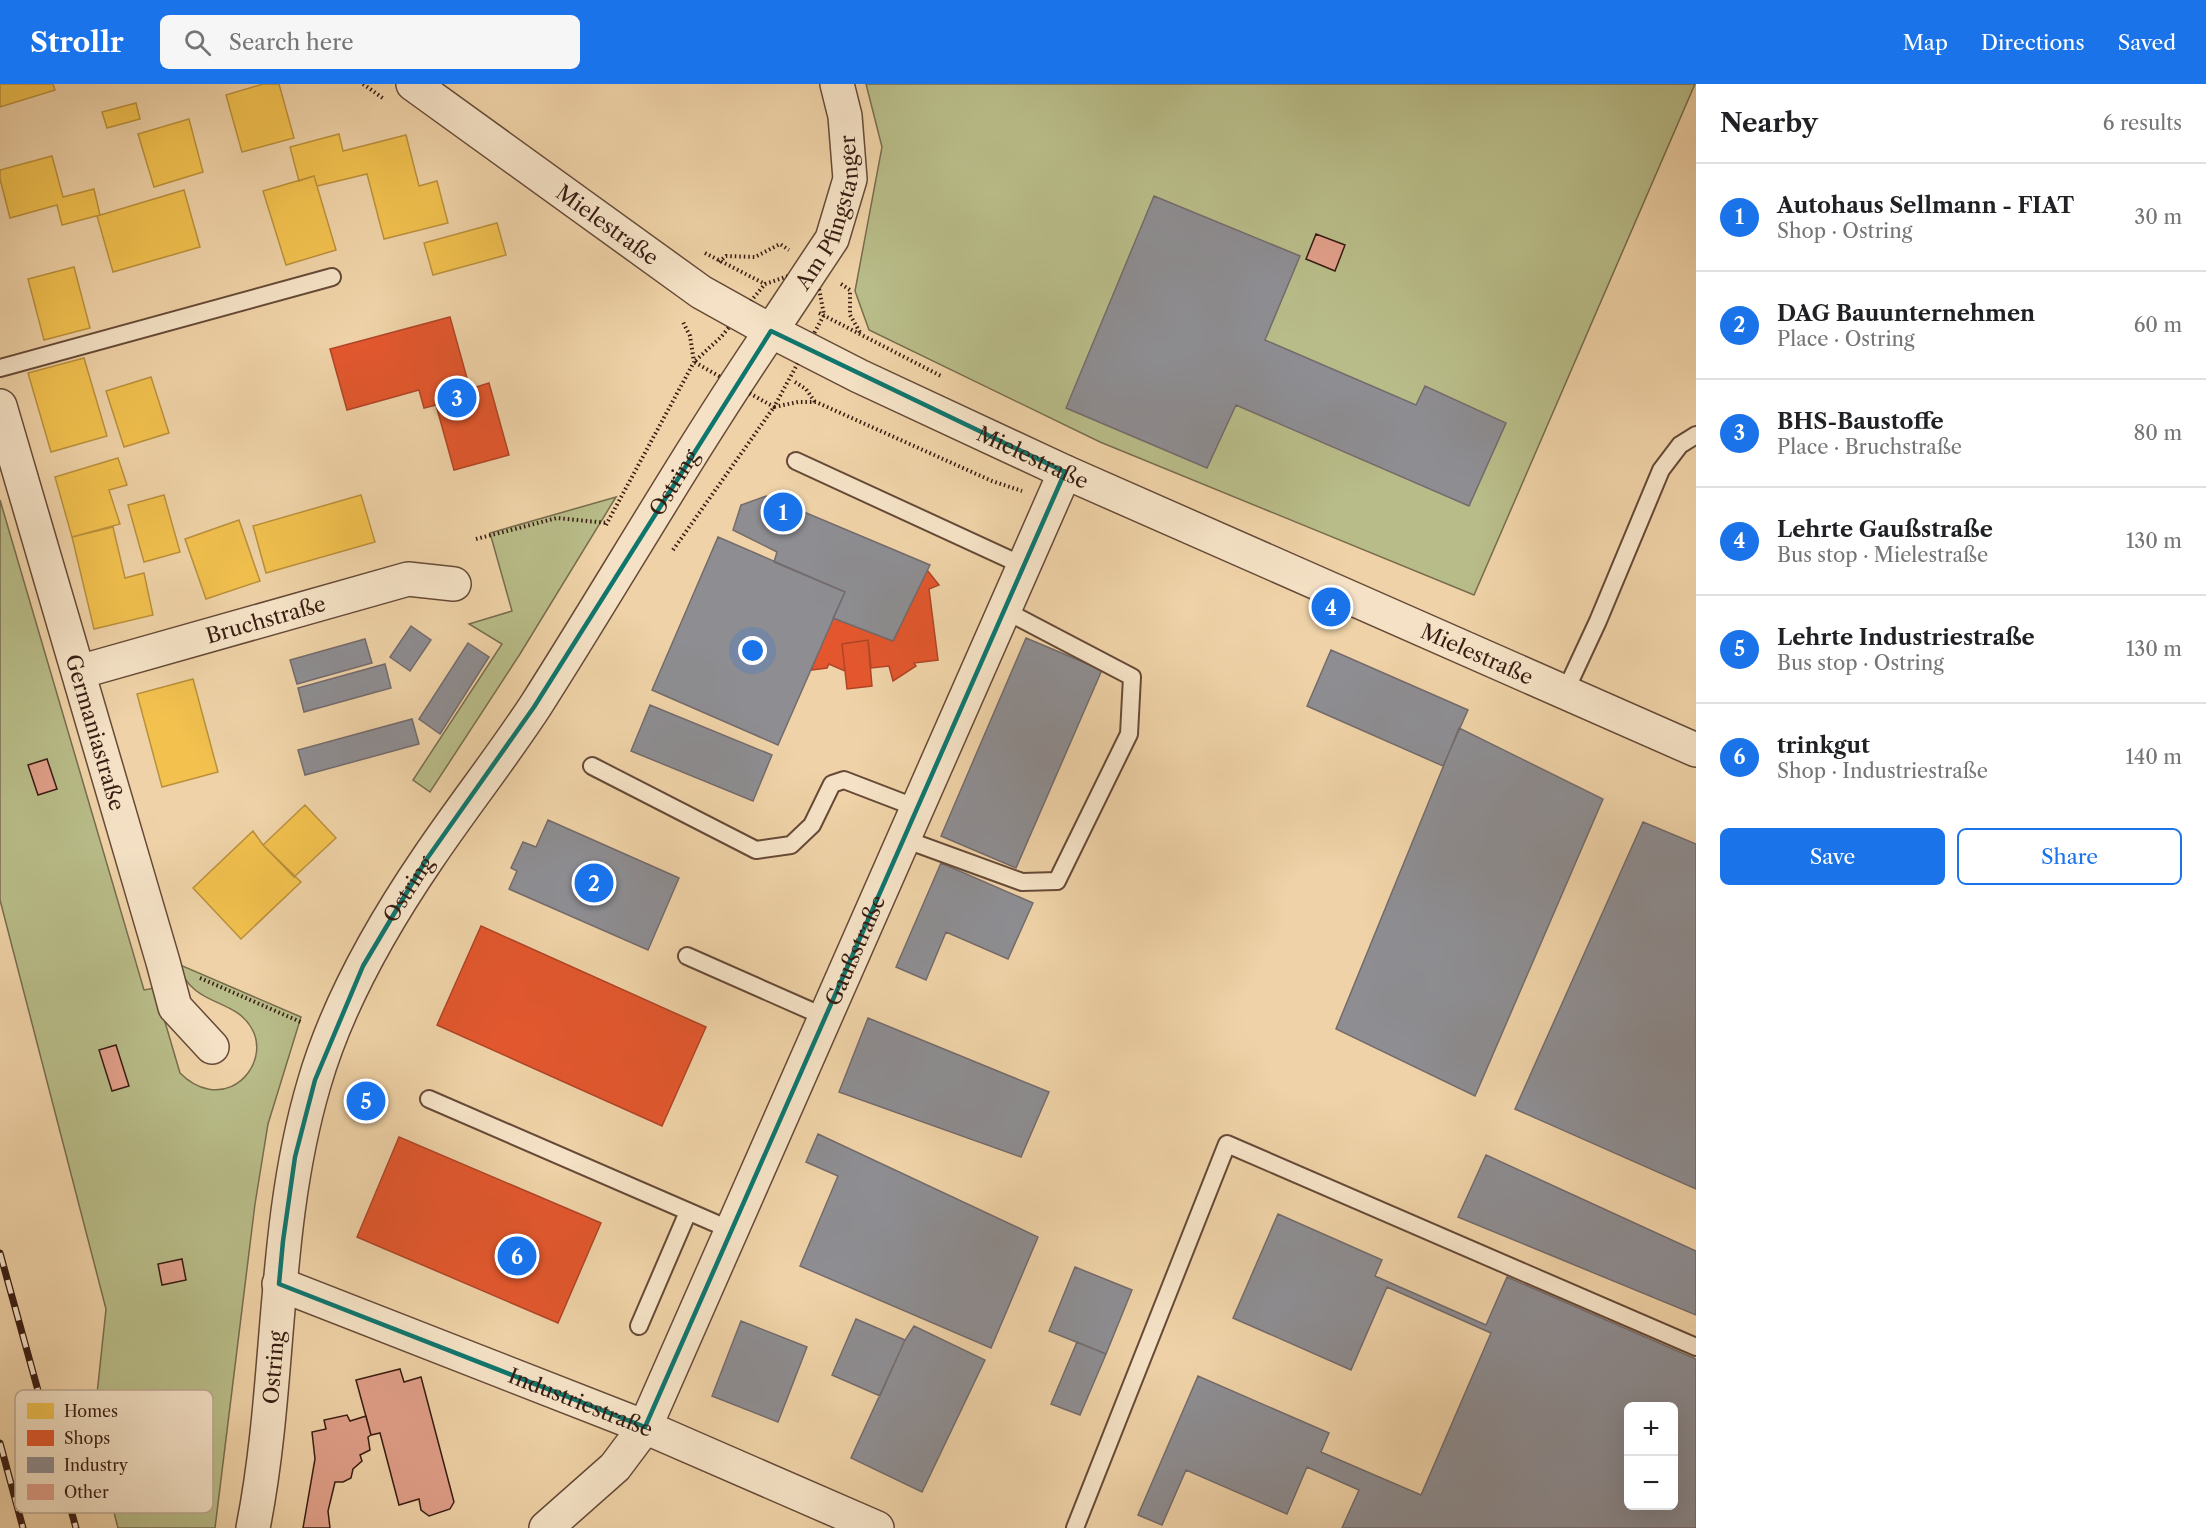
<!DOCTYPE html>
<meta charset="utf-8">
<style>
body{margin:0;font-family:"Libre Caslon Text",serif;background:#f6f6f6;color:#202124}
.controls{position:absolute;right:18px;bottom:18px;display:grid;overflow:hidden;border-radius:9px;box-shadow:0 6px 24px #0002}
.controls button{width:54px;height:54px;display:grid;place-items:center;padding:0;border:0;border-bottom:2px solid #e0e0e0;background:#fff;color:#202124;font:30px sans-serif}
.you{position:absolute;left:753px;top:567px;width:21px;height:21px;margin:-15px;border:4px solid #fff;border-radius:50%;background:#1a73e8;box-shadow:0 0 0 9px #1a73e833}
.badge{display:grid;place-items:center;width:39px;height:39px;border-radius:50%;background:#1a73e8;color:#fff;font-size:20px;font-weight:700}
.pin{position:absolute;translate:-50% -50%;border:3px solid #fff;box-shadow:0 2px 6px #0006}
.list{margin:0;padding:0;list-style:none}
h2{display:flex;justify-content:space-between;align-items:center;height:78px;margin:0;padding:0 24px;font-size:26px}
h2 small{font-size:20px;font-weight:400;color:#757577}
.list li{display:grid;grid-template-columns:39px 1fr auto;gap:18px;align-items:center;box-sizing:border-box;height:108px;padding:0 24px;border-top:2px solid #e0e0e0}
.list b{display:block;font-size:22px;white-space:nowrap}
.list p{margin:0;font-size:20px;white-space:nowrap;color:#757577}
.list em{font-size:20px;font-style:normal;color:#757577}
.actions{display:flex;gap:12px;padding:18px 24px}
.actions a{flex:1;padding:14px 0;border:2px solid #1a73e8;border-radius:9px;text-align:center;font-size:21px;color:#1a73e8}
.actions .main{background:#1a73e8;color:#fff}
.icon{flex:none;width:33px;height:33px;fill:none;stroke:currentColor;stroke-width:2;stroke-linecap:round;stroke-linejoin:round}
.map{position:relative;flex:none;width:1696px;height:1444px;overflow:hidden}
header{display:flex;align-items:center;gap:36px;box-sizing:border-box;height:84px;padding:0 30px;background:#1a73e8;color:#fff}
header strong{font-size:28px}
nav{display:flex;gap:33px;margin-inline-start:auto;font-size:21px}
.search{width:420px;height:54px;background:#f6f6f6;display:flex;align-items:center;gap:15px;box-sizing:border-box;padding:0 21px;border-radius:9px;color:#757577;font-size:22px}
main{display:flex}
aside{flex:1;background:#fff}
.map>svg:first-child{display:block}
.green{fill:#b8bc88;stroke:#786c4d;stroke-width:1.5}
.homes{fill:#f2c14e;stroke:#ba903c;stroke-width:1.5}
.shops{fill:#e4572e;stroke:#b04526;stroke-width:1.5}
.industry{fill:#8d8d92;stroke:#746b6c;stroke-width:1.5;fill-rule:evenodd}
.building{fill:#e09f89;stroke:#381c12;stroke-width:1.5}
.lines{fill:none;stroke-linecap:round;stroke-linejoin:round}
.service-casing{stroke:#664a37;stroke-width:20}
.minor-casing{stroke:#664a37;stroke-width:36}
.tertiary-casing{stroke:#664a37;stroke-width:36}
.path{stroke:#381c12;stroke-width:4;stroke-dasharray:1.5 3;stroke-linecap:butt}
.service{stroke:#f5e2c6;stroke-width:16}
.minor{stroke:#f5e2c6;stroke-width:33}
.tertiary{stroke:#f5e2c6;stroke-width:33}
.rail-casing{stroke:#381c12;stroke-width:7}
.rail{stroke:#f5e2c6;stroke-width:4.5;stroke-dasharray:14;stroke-linecap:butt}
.marked{fill:none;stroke:#0f766e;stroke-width:4.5;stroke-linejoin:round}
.labels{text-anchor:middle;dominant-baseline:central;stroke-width:6;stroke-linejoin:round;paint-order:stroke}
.street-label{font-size:21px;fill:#381c12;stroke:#f5e2c6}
.key{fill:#f5e2c6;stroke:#bca790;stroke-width:1.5}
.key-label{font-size:16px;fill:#381c12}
</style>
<header>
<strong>Strollr</strong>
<div class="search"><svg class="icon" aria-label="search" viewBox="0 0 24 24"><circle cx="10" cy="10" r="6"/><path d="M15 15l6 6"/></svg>Search here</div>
<nav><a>Map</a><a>Directions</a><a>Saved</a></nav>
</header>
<main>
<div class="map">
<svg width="1696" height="1444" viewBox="0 0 1696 1444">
<rect width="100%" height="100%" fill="#efd2a7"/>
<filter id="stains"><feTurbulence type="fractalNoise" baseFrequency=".00333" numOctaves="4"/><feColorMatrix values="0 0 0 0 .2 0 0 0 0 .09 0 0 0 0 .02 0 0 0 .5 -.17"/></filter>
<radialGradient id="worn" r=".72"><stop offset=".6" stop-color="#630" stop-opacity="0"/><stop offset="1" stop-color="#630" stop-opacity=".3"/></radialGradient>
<path class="green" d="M866 0H1695L1474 511 1100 358 869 246 855 207 882 63Z
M616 413 520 570 430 708 413 696 502 560 469 540 512 527 490 449Z
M0 416 144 906 155 904 180 989C188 997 197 1003 208 1005 241 1012 268 974 252 945 235 913 192 924 178 880L301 933 268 1040 255 1120 215 1444H118L93 1348 106 1225 0 816Z"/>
<path class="homes" d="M0 0H53L55 6 0 23Z
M263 0H279L294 54 242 68 226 11Z
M136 19 140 35 107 44 102 28Z
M189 35 203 88 154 103 138 50Z
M339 50 343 67 406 51 419 102 437 97 448 139 384 155 367 90 317 102 314 92 299 97 290 63Z
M52 72 63 113 94 105 100 131 62 141 57 121 10 134 0 95V86Z
M314 92 336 166 286 181 263 107Z
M184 106 200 163 113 188 97 132Z
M497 139 506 171 433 191 424 159Z
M74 183 90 244 44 256 28 195Z
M84 274 107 352 51 368 28 289Z
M151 293 169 349 124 363 106 307Z
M118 374 127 401 109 406 120 440 72 453 55 393Z
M164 411 180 468 144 478 128 421Z
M361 411 375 458 266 489 253 442Z
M239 436 260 497 206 515 185 455Z
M113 443 125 494 144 489 153 531 94 545 72 453Z
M193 595 218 688 162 703 137 610Z
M305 721 336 754 294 793 263 761Z
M253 747 263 761 301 798 241 855 193 804Z"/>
<path class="shops" d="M450 233 470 305 489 299 509 371 454 386 436 321 424 324 419 306 347 326 330 265Z
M927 486 939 501 929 505 938 576 914 579 916 582 893 597 889 582 871 584 868 556 842 560 845 587 829 580 827 584 811 586 833 534 893 557Z
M868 556 872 602 847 605 842 560Z
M481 842 706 943 662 1042 437 941Z
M399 1053 601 1139 558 1239 357 1153Z"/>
<path class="industry" d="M1154 112 1300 172 1265 256 1416 321 1425 302 1506 339 1469 422 1236 321 1207 384 1066 324Z
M766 412 930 481 893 557 833 534 845 508 774 478 777 468 733 446 741 421Z
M718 453 845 508 778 661 652 606Z
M411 542 431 556 410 587 390 573Z
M1026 554 1102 586 1016 784 941 752Z
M365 555 372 579 297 600 290 576Z
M468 559 489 573 440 650 419 635Z
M1331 566 1468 626 1443 682 1307 622Z
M385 580 391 604 304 628 298 604Z
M650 621 772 671 753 717 631 667Z
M412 635 419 660 305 691 298 666Z
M1459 644 1603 715 1475 1012 1336 945Z
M548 736 679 794 648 866 509 805 517 787 511 784 523 758 536 763Z
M1643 738 1696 760V1105L1515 1025Z
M941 779 1033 819 1008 875 946 848 926 896 896 883Z
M868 934 1049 1008 1021 1073 839 1008Z
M818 1050 1038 1153 991 1264 800 1182 838 1092 806 1078Z
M1486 1071 1696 1167V1231L1458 1133Z
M1278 1130 1382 1176 1375 1192 1486 1241 1507 1193 1696 1275V1444H1342L1359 1406 1307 1383 1287 1430 1186 1386 1162 1441 1138 1431 1198 1292 1329 1349 1321 1368 1421 1411 1491 1249 1387 1203 1351 1286 1233 1234ZM1628 1322H1674V1422H1628Z
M1075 1183 1132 1206 1106 1270 1049 1247Z
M856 1235 905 1256 880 1312 832 1291Z
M741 1237 807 1263 778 1338 712 1312Z
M914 1242 985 1276 922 1408 851 1374 905 1256Z
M1077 1258 1106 1270 1080 1331 1051 1320Z"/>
<path class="building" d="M1316 150 1345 161 1335 187 1306 175Z
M47 675 57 705 38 711 28 681Z
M116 961 129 1002 112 1007 99 966Z
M182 1175 186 1196 162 1201 158 1180Z
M400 1285 404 1298 421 1293 454 1418 450 1425 429 1432 421 1426 419 1415 399 1421 380 1349 371 1351 356 1296Z
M347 1331 350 1337 366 1332 371 1351 368 1353 370 1366 360 1371 362 1377 353 1385 351 1394 343 1398H335L328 1427 330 1444H303L315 1375 312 1348 326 1345 324 1336Z"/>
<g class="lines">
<g class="service-casing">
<path id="service" d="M0 284 332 193
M796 377 1024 482
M1565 608 1598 537 1661 386 1680 361 1696 351
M592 682 756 766 791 761 812 741 832 700 844 696 917 724
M904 755 1022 798 1057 797 1129 650 1132 593 1004 526
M687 872 825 933
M429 1015 731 1146
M639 1242 688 1128
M1075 1444 1227 1060 1696 1263"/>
</g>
<g class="minor-casing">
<g id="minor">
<path id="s1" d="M771 247 832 155 850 95 845 32 837 0"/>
<path id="s2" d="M0 322 163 878 175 923 212 963"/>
<path id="s3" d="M79 588 408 495 454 500"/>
<path id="s4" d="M279 1200 645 1343 877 1444"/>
<path id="s5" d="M546 1444 615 1383 645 1343 1065 388"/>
</g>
</g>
<g class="tertiary-casing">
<g id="tertiary">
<path id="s6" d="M413 0 701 208 771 247 859 292 1065 388 1696 666"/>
<path id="s7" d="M253 1444C282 1297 271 1146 314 1000 337 920 381 843 428 774 463 722 502 673 536 621 615 497 688 369 771 247"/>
</g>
</g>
<path class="path" d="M363 0 384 15
M705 169 765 200
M719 178 726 172 755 173 780 160 789 166
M815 183 824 231 774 323 694 278 721 253 765 200Z
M841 200 850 206V231L861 250
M819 229 943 293
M795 298 806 305 815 318
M606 441 694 278 690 252 682 236
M476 455 557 434 608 439
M673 466 774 323 798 318H816L992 397 1022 407
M200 894 303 939"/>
<use href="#service" class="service"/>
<use href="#minor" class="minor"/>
<use href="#tertiary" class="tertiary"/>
<g class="rail-casing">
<path id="rail" d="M0 1169 76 1444
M0 1359 23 1444"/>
</g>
<use href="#rail" class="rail"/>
</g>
<path class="marked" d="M771 247 1065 388 645 1343 279 1200 283 1157 295 1073 315 996 363 882 426 776 534 623Z"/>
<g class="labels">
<g class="street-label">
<text stroke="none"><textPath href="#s1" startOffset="135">Am Pfingstanger</textPath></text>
<text stroke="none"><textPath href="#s6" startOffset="240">Mielestraße</textPath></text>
<text stroke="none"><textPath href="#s6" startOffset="726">Mielestraße</textPath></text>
<text stroke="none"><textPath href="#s7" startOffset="1152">Ostring</textPath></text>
<text stroke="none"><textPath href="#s3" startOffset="194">Bruchstraße</textPath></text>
<text stroke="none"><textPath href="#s6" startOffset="1212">Mielestraße</textPath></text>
<text stroke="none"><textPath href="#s2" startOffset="340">Germaniastraße</textPath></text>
<text stroke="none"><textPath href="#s7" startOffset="666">Ostring</textPath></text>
<text stroke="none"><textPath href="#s5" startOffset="663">Gaußstraße</textPath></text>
<text stroke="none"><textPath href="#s7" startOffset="162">Ostring</textPath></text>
<text stroke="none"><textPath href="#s4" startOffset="324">Industriestraße</textPath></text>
</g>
</g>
<rect x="15" y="1306" width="198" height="123" rx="9" class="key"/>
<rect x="27" y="1319" width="27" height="16" fill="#f2c14e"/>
<rect x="27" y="1346" width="27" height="16" fill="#e4572e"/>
<rect x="27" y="1373" width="27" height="16" fill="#8d8d92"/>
<rect x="27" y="1400" width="27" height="16" fill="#e09f89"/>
<g class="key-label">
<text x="64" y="1333">Homes</text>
<text x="64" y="1360">Shops</text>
<text x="64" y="1387">Industry</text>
<text x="64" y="1414">Other</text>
</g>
<rect width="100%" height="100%" filter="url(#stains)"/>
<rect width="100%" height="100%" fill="url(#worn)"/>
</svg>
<div class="controls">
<button>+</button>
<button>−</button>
</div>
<div class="you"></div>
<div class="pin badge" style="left:783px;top:428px">1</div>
<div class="pin badge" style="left:594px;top:799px">2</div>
<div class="pin badge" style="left:457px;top:314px">3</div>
<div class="pin badge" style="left:1331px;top:523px">4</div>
<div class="pin badge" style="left:366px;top:1017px">5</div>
<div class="pin badge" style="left:517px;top:1172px">6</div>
</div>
<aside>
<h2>Nearby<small>6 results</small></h2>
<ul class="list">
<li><span class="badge">1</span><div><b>Autohaus Sellmann - FIAT</b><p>Shop · Ostring</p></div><em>30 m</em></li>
<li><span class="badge">2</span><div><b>DAG Bauunternehmen</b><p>Place · Ostring</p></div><em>60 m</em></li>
<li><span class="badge">3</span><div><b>BHS-Baustoffe</b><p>Place · Bruchstraße</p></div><em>80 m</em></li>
<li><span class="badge">4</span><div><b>Lehrte Gaußstraße</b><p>Bus stop · Mielestraße</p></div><em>130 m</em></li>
<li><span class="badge">5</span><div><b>Lehrte Industriestraße</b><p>Bus stop · Ostring</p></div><em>130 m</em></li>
<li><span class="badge">6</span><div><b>trinkgut</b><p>Shop · Industriestraße</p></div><em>140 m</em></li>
</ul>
<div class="actions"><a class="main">Save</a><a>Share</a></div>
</aside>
</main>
